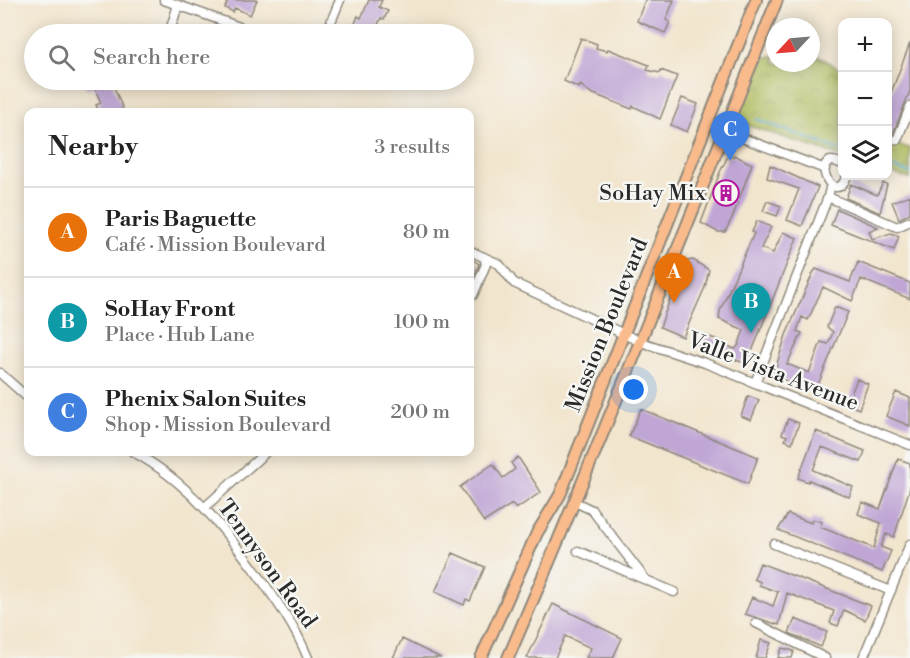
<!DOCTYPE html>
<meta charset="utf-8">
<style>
body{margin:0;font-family:"Libre Bodoni",serif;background:#f2f2f2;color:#222}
.controls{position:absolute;right:18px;top:18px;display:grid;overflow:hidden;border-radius:12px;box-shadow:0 3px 15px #0003}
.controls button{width:54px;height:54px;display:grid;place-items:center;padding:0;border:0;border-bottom:2px solid #e0e0e0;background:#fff;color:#222;font:30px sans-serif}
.compass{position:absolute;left:766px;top:18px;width:54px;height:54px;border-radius:50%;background:#fff;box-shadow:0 3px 15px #0003;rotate:244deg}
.you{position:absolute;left:634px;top:390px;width:21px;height:21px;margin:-15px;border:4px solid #fff;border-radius:50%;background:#1a73e8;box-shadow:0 0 0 9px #1a73e833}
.badge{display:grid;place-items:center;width:39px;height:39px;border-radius:50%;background:#0f766e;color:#fff;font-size:20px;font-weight:700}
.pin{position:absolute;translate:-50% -50px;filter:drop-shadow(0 2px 3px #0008)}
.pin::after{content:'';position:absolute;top:32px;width:21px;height:18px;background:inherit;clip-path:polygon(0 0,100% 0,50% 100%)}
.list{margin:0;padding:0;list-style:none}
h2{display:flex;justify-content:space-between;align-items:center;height:78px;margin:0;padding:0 24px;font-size:26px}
h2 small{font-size:20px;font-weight:400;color:#767676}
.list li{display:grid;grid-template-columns:39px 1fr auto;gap:18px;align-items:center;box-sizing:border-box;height:90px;padding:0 24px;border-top:2px solid #e0e0e0}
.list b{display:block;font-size:22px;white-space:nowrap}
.list p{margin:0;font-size:20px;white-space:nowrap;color:#767676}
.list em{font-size:20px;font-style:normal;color:#767676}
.icon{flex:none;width:33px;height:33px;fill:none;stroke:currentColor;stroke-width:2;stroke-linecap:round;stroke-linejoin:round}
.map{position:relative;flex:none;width:910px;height:658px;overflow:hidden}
.search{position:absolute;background:#fff;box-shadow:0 3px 15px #0003;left:24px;top:24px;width:450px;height:66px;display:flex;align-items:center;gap:15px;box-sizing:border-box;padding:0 21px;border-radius:33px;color:#767676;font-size:22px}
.panel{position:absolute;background:#fff;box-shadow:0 3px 15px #0003;left:24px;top:108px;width:450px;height:348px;border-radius:12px}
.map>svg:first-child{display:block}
.park{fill:url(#park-crowns);stroke:#6c7244;stroke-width:1.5}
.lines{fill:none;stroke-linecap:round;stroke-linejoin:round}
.stream{stroke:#52a7ce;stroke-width:2}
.building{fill:#c0a6d5}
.minor-casing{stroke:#8e887c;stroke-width:11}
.major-casing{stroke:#8e887c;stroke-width:14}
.minor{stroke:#fff;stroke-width:8}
.major{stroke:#fabb8c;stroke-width:10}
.labels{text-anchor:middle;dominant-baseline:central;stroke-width:5;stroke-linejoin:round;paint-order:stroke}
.poi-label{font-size:22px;fill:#2b2b2b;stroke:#f6f6f2;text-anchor:end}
.street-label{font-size:22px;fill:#2b2b2b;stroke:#f6f6f2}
</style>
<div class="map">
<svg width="910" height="658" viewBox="0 0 910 658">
<defs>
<pattern id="park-crowns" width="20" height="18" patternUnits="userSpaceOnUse" patternTransform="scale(1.5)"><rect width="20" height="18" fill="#aeba5c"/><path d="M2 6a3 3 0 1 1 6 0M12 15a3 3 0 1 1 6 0" fill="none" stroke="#8e974c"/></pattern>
</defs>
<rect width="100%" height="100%" fill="#f6f6f2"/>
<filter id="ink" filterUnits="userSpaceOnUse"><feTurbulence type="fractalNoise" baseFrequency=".0167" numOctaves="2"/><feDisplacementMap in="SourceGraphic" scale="12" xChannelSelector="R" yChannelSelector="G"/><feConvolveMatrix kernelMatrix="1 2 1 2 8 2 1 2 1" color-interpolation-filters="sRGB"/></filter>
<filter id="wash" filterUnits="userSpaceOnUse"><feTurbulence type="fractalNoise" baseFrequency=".008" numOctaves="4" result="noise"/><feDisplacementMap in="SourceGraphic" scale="24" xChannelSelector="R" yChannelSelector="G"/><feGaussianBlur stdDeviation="1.35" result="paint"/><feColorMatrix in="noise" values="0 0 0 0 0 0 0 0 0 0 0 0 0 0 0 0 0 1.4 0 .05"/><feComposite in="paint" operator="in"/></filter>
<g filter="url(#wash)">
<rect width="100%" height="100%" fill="#f2e5cd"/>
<path class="park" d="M811 54 822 58 842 71V157L735 121 764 58 775 55V63H811Z
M888 143 910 148V179L888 172Z"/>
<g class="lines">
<path class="stream" d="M756 119 842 151
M888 166 910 173"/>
</g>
<g id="blocks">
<path class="building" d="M228 0H257L250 15 235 8 233 12 225 8Z
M369 0H382L379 7 388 11 384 19 381 18 374 34 351 33 358 16 361 18Z
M645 0H674L666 20 670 22 665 33 637 21Z
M581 38 597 44 596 48 607 51 608 49 649 65 647 70 660 73 661 70 677 76 660 119 633 106 632 109 591 93 580 85 579 88 564 81Z
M910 43V91L888 146V101Z
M82 80H111L123 109 115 112H99L96 105 101 103 94 86 86 89Z
M682 98 698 104 687 132 671 125Z
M734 155 752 164 733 216 725 232H718L701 223 720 172 728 156 733 157Z
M770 165 818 187 802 226 787 220 799 189 767 178Z
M883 183 887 184 880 213 846 198 851 184 877 195Z
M910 195V213L899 219 892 202Z
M767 201 781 206 777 216 763 211Z
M837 209 878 227 869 231 872 239 891 233 899 236 894 250 831 225Z
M757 221 771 227 761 248 773 253 783 232 797 238 747 364 697 346 704 335 724 342 723 344 735 349 738 346 744 330 719 319 720 311 754 233 752 232Z
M470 258 479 264 470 287Z
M693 260 709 270 705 287 683 337 660 327 678 277 687 261Z
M858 262 910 283V299L861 279 852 301 823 287 808 320 802 317 797 331 802 333 787 364 809 373 821 342 828 344 833 332 827 327 835 307 848 312 818 385 814 392 773 376 786 335 813 273 816 269 850 282Z
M857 379 868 384 859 409 847 404Z
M896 392 910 398V426L886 416Z
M748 396 759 400 751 420 741 416Z
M641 409 758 457 748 484 629 436Z
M788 419 799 423 792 443 785 440 787 436 782 434Z
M816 431 865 451 861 462 822 447 813 470 853 487 849 497 809 480 808 482 798 478Z
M518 457 541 492 516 509 512 504 484 522 460 487 493 464 503 478 515 469 511 463Z
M898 459 910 463V488L894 537 886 534 881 547 891 551 882 572 778 530 788 514 811 523 812 519 822 522 820 527 874 548 881 523 858 514 862 502 880 509Z
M453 553 485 567 470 601 466 599 464 605 435 592Z
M760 563 871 606 865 620 844 610 838 626 830 623 834 611 787 593 779 625 745 614 752 597 773 606 778 592 759 585 760 582 754 579Z
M553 604 622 638 613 658H586L591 648 565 636 555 658H527Z
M795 619 827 632 821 647 789 633Z
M402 639 441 658H393Z
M761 640 771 643 765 658H756Z
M782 648 794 651 792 658H778Z"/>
</g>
</g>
<g filter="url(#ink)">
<use href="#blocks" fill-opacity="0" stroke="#8e887c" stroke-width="1.5"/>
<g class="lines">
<g class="minor-casing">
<path id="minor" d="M164 0 259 34
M169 34 178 5
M326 34 340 0
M724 131 825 169
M897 140 910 107
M842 164C807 147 833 212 847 176
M828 197 897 227 910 221
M470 251 499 264 514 283 641 342 705 363 910 445
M473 295 486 264 484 257
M0 373 28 398
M755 383 828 197 831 184
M133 452C186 480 221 525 256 572 276 600 295 626 308 658
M575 502 592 510 646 580
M205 507 266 452
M774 544 891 591
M578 551 674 592
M756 623 825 658
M863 658 910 544"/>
</g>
<g class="major-casing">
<path id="major" d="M481 658 537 533 560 495 756 0
M508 658C602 441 689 220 777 0"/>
</g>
<use href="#minor" class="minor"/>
<use href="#major" class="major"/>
</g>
</g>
<defs>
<g id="building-ring" transform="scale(1.35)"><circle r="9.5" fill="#f6f6f2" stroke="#b5179e" stroke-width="1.5"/><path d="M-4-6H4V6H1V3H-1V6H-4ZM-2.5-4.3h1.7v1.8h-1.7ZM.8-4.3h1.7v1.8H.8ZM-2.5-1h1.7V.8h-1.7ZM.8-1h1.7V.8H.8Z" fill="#b5179e"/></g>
</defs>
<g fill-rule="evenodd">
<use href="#building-ring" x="726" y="193"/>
</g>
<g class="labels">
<g class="poi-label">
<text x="706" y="193">SoHay Mix</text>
</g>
<g class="street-label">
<text transform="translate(607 325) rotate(-68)">Mission Boulevard</text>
<text transform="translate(773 372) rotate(21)">Valle Vista Avenue</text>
<text transform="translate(267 564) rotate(54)">Tennyson Road</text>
</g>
</g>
</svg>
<div class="controls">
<button>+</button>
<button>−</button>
<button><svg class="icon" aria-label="layers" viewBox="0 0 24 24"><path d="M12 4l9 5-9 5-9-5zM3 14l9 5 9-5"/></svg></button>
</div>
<svg class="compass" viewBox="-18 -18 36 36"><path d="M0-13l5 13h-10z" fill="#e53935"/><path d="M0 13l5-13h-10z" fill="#767676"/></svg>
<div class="you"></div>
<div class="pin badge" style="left:674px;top:303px;background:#e8710a">A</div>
<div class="pin badge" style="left:751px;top:333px;background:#0f9aa8">B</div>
<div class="pin badge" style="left:730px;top:161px;background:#3f7fe0">C</div>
<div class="search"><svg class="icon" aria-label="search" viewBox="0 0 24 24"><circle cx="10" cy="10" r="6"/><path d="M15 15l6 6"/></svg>Search here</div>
<section class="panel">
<h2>Nearby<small>3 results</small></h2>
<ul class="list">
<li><span class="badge" style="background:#e8710a">A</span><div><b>Paris Baguette</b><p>Café · Mission Boulevard</p></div><em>80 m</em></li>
<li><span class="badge" style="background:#0f9aa8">B</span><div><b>SoHay Front</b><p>Place · Hub Lane</p></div><em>100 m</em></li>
<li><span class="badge" style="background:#3f7fe0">C</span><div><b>Phenix Salon Suites</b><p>Shop · Mission Boulevard</p></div><em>200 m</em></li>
</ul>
</section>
</div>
